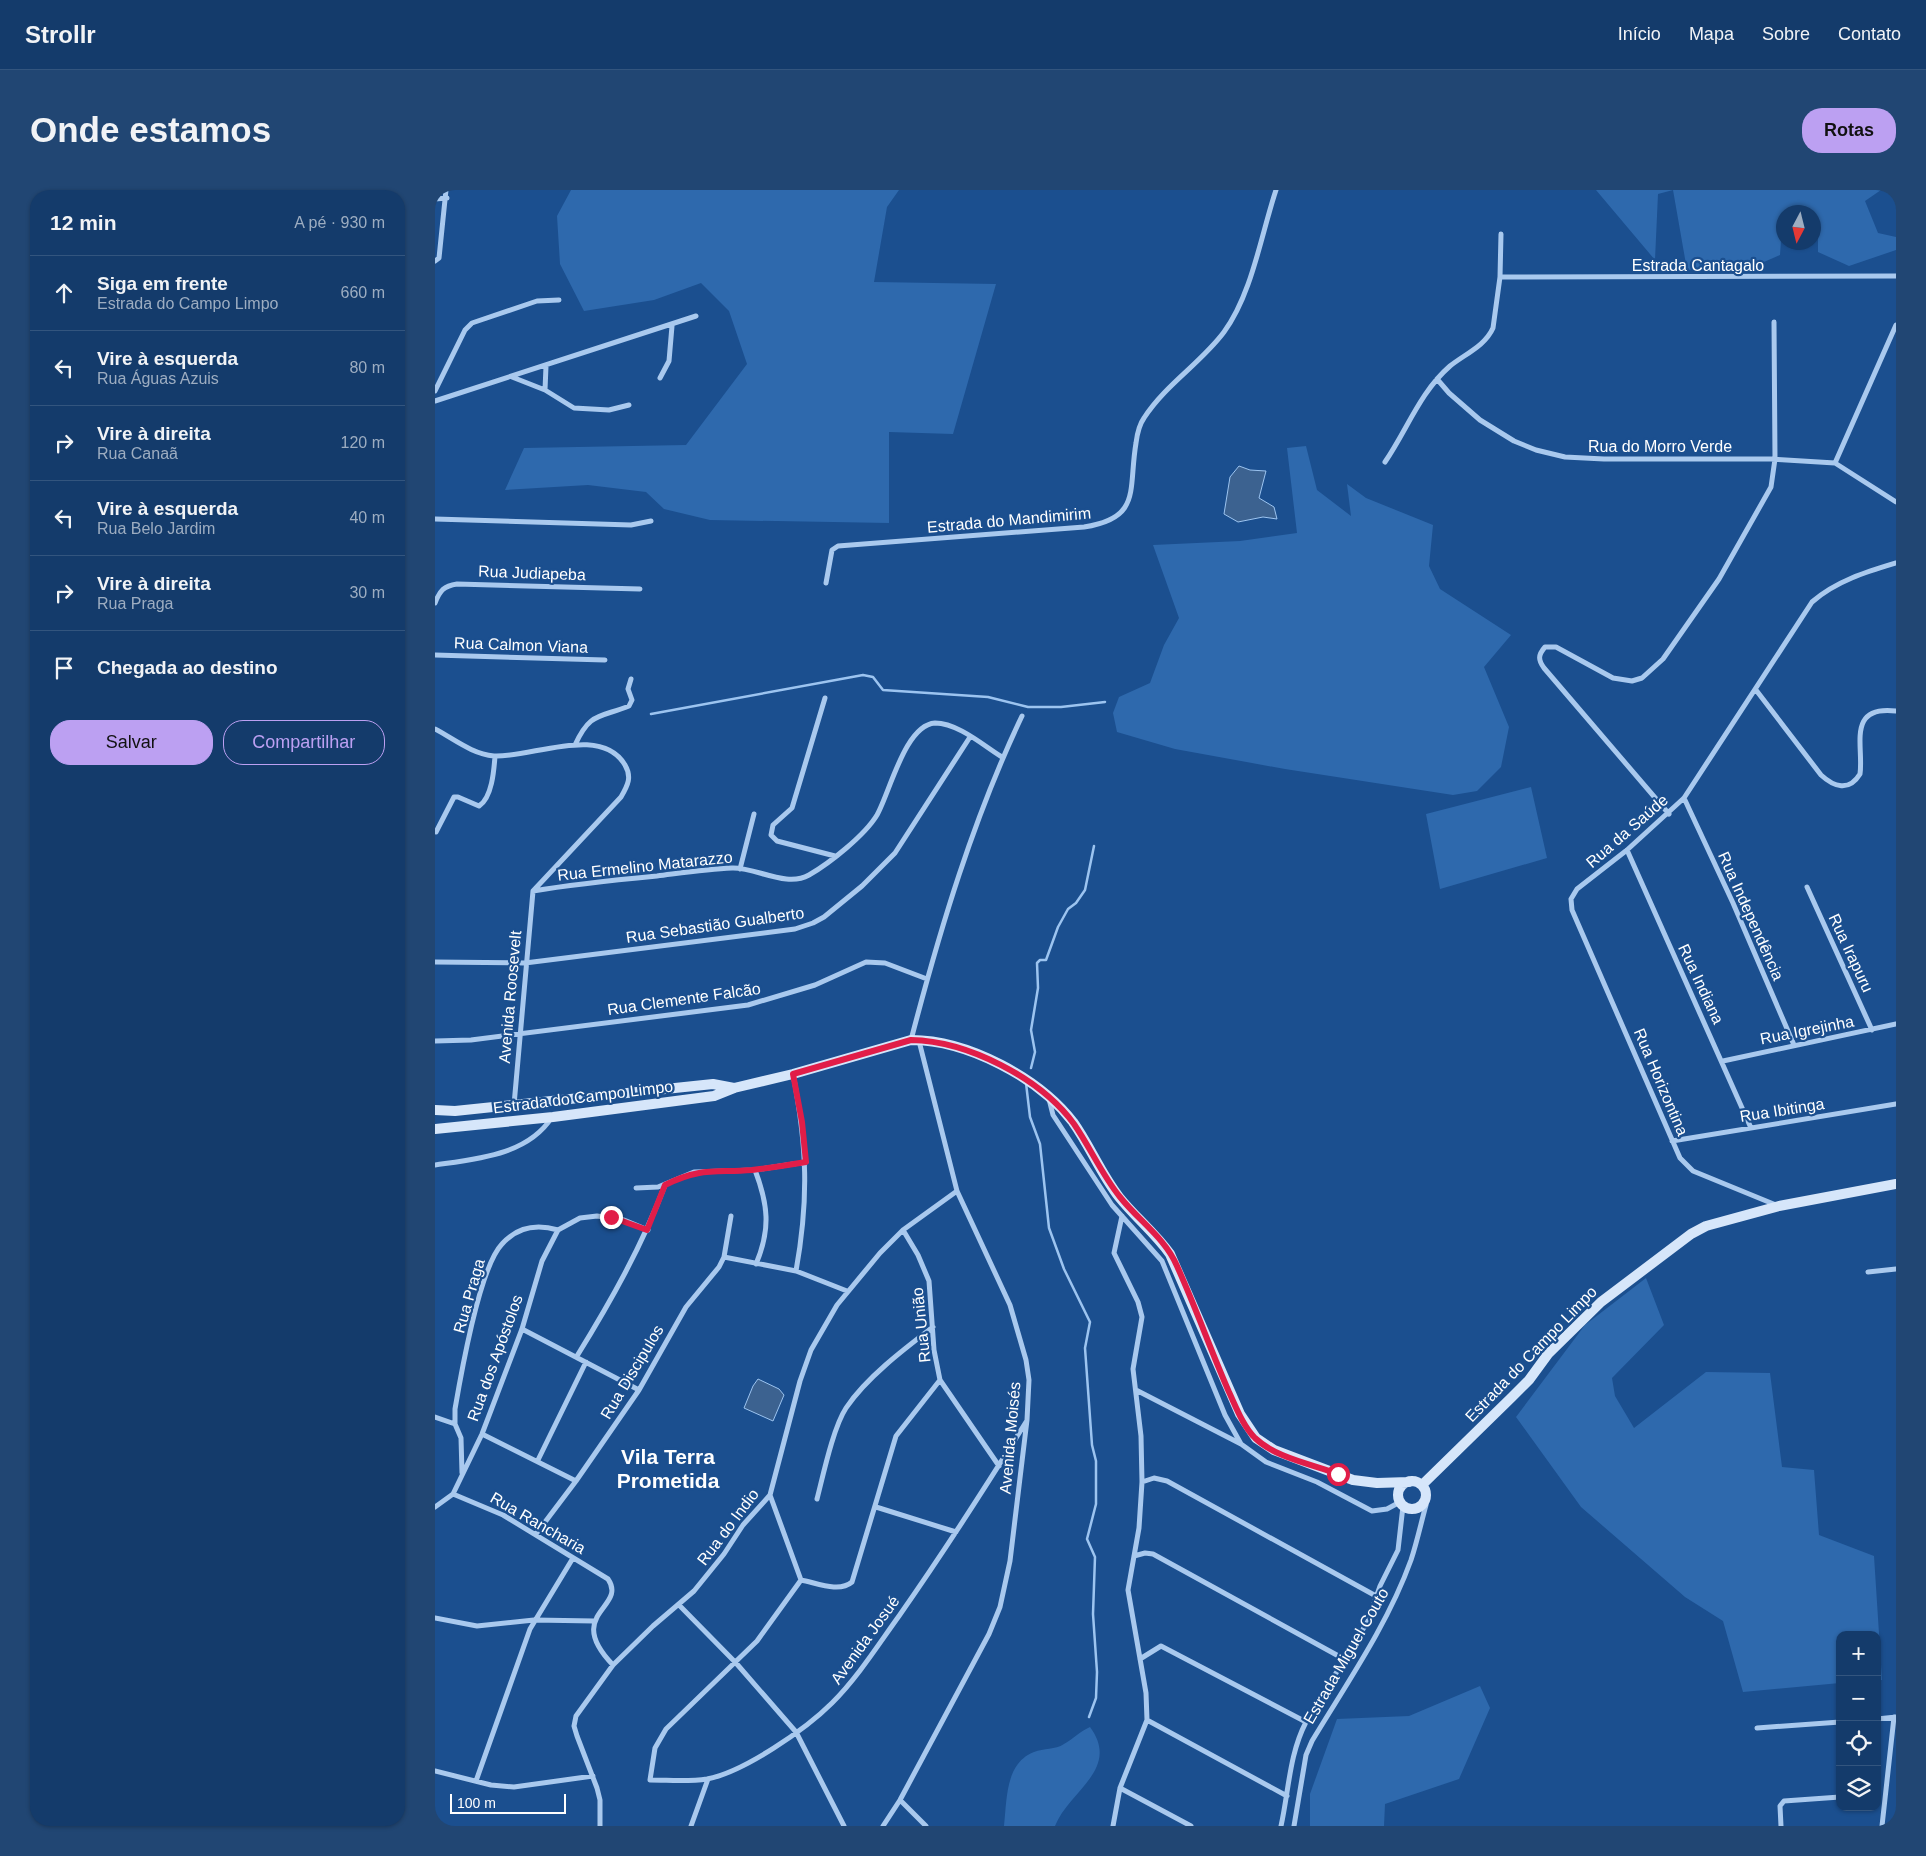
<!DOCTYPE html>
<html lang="pt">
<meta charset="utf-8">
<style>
body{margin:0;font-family:Helvetica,sans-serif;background:#214673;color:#f1f3f6}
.controls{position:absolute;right:15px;bottom:15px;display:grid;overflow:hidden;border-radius:10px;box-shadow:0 1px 4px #0004}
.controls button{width:45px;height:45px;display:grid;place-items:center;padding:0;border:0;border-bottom:1px solid #33557e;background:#143b6b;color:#f1f3f6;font:25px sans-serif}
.compass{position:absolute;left:1341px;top:15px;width:45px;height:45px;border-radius:50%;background:#143b6b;box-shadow:0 1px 4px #0004;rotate:187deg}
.scale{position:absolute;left:15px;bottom:12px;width:116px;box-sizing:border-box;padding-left:5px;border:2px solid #fff;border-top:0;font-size:14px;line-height:18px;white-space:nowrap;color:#fff;-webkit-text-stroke:4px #1b4f8f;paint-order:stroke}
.stop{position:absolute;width:15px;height:15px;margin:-11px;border:4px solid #e11d48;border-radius:50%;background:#fff}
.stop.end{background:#e11d48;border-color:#fff;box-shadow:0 1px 5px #0008}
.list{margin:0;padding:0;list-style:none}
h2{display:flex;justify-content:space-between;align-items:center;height:65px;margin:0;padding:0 20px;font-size:21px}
h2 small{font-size:16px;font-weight:400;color:#9dadc1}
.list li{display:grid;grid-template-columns:32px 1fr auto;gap:15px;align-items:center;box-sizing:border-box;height:75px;padding:0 20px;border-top:1px solid #33557e}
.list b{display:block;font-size:19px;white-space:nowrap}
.list p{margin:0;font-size:16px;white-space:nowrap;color:#9dadc1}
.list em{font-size:16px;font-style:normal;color:#9dadc1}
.actions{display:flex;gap:10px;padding:15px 20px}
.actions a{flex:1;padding:11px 0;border:1px solid #bca0f2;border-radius:20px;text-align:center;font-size:18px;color:#bca0f2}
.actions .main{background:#bca0f2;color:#111}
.icon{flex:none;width:28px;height:28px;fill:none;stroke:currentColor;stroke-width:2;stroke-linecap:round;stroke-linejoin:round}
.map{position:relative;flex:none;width:1461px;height:1636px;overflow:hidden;border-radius:20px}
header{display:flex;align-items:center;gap:30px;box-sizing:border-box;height:70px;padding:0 25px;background:#143b6b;border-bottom:1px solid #33557e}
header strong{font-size:24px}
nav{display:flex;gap:28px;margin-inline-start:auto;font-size:18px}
.intro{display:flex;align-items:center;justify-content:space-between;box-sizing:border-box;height:120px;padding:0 30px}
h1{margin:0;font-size:35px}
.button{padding:12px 22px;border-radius:20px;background:#bca0f2;color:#111;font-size:18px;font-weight:700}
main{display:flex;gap:30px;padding:0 30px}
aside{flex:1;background:#143b6b;border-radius:20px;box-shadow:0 1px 4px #0004}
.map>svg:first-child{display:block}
.green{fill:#2e69ad}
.water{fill:#3c6290;stroke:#9cc4f0}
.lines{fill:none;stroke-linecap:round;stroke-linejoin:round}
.stream{stroke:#9cc4f0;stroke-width:2.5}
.street{stroke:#a9c9ee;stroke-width:5}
.secondary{stroke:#d6e6fa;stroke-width:10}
.route{stroke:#e11d48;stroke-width:6}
.labels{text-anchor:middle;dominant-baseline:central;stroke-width:4.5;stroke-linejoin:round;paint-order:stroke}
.street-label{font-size:16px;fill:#fff;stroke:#1b4f8f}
.district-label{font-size:21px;font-weight:bold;fill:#fff;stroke:#1b4f8f}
</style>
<header>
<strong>Strollr</strong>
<nav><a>Início</a><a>Mapa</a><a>Sobre</a><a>Contato</a></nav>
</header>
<div class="intro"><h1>Onde estamos</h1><a class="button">Rotas</a></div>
<main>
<aside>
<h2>12 min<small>A pé · 930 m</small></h2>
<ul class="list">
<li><svg class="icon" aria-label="ahead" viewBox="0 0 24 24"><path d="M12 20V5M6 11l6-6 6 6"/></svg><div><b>Siga em frente</b><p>Estrada do Campo Limpo</p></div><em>660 m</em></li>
<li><svg class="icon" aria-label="left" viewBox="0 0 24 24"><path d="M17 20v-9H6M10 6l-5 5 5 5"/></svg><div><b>Vire à esquerda</b><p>Rua Águas Azuis</p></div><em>80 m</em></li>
<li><svg class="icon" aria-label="right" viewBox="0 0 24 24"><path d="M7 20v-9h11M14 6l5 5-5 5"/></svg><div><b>Vire à direita</b><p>Rua Canaã</p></div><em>120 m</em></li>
<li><svg class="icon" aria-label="left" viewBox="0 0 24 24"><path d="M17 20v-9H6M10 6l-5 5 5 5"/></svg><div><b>Vire à esquerda</b><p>Rua Belo Jardim</p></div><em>40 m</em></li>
<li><svg class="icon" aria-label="right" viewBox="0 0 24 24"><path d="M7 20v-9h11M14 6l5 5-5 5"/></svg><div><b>Vire à direita</b><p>Rua Praga</p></div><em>30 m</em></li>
<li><svg class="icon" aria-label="arrive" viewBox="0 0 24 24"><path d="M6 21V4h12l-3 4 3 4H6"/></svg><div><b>Chegada ao destino</b></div></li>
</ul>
<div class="actions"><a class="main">Salvar</a><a>Compartilhar</a></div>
</aside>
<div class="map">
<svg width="1461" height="1636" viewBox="0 0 1461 1636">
<rect width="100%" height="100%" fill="#1b4f8f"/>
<path class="green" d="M136 0H464L452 17 439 92 561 94 518 244 454 242V333L275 330 229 319 211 302 153 295 70 300 89 258 251 255 312 174 294 121 266 93 219 110 149 121 125 74 122 26Z
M1161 0H1446L1430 11 1443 43 1461 47V60L1414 76 1383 62V40H1379L1378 22H1348L1345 65 1322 75 1252 80 1238 0 1223 4 1220 70Z
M871 256 882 300 916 326 912 294 931 308 998 335 994 376 1005 399 1076 445 1049 477 1074 537 1066 577 1042 601 1018 605 850 579 740 559 682 542 678 523 684 507 715 493 729 455 744 428 718 355 805 351 862 343 852 258Z
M1096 597 1112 668 1005 699 991 624Z
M1211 1088 1229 1135 1177 1188 1180 1206 1199 1238 1271 1182 1335 1183 1347 1277 1379 1280 1384 1345 1439 1366 1447 1490H1442V1445H1405V1493L1308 1502 1288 1431 1250 1407 1146 1317 1081 1227 1150 1135Z
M1045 1496 1055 1518 1024 1589 950 1614 949 1636H875V1604L902 1529 974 1526Z
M655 1537C686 1579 634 1601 620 1636H569C572 1610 570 1573 599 1562 609 1558 620 1560 629 1554 638 1549 644 1542 655 1537Z"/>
<path class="water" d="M804 276 815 280 831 281 824 308 839 317 842 329 828 327 803 332 789 324 795 287Z
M323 1189 344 1199 349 1205 338 1231 309 1218 318 1196Z"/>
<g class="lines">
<path class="stream" d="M216 524 428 485 438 487 448 500 553 507 593 517H626L670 512
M596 878 600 862 596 840 603 798 602 773 605 770H611L623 737 633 719 641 713 650 700 659 656
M591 893 595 927 605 954 614 1038 629 1079 655 1132 650 1158 657 1255 661 1271V1314L652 1349 660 1367 658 1424 662 1482 661 1508 654 1527"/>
<path class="street" d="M0 9 12 8
M0 71 4 68 11 0
M1065 87 1461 86
M77 187 110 200 139 218 174 220 194 215
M225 188 234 171 237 136
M1002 189 1014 203 1045 230 1079 251 1101 260 1130 267 1169 269H1336L1400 273 1461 312
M110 200 111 176
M0 201 30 140 37 133 102 111 124 110
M0 211 261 126
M950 272C972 240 985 202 1015 176 1030 164 1050 156 1058 138L1065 87 1066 44
M1400 273 1461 135
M0 329 196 335 216 331
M391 393 397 360 403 356 649 337C707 328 693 300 701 253 702 245 704 235 709 228 730 195 766 173 789 142 817 104 826 45 841 0
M0 413C5 400 9 396 22 394L205 399
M0 465 170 470
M1321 500 1386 585C1399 597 1414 602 1425 584 1429 557 1411 515 1461 521
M390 508 357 618 338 635 336 645 342 651 400 666
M0 539C19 549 37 564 59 566 96 568 166 534 190 575 197 587 193 595 186 607L98 701 79 915
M140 555C155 522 164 528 194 516L197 510 193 499 196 489
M1249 608 1298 713 1359 855
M1234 624 1109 478C1103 470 1103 465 1110 457H1121L1178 488 1197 491 1207 488 1228 469 1284 389 1336 297 1340 269 1339 132
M1 642 19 607H23L44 616C57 608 59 580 60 566
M1192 660 1316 938
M305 679 319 624
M1372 697 1437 840
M98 701C139 694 180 690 222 686 246 683 272 679 297 678 321 677 351 698 374 685 395 673 430 645 442 625 455 602 470 535 500 533 523 533 549 556 567 567
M0 772 90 773 360 739 378 733 389 727 427 696 460 663 535 547
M476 850C505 739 538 629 587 526
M0 851 36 850 313 815 380 795 431 772 450 773 492 789
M1288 871 1461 834
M358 884C372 956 374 1009 361 1081
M614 909 618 925 677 1015 727 1071 790 1225 806 1254 831 1272 882 1292 937 1321 952 1319 965 1312
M1237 951 1461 914
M0 975C42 969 93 965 117 927
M320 980C333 1014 336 1039 321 1074
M201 998 223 997 259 982 320 980 371 972
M1341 1015 1258 981 1245 968 1137 720 1136 709 1142 699 1192 660 1249 608 1377 412C1401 391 1431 382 1461 373
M468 1040 483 1065 494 1091 499 1160 505 1190 564 1276
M289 1067 361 1081 412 1101
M1433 1082 1461 1079
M87 1139 204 1200
M142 1166C176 1111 207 1056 230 995
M701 1200 806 1254
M0 1227 20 1234
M47 1244 141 1291
M103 1270 151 1172
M27 1283 26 1248 20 1234V1219C26 1184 45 1077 67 1054 82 1037 102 1034 123 1040
M707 1292 719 1288 732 1291 941 1406
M18 1304 68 1325 173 1389C193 1418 128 1423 178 1475
M335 1305 366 1390
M382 1309C388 1286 398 1238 411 1218 431 1188 469 1159 498 1137
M0 1317 18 1304 47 1244 87 1139 107 1071 123 1040 145 1028 162 1026 189 1030 213 1040
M441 1317 521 1342
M101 1344 141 1291 204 1200 251 1117 284 1077 289 1067 296 1026
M699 1366 710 1363 718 1364 909 1469
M366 1390 322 1451 231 1539 220 1558 215 1590C234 1590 253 1592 272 1589 309 1582 371 1539 397 1513 423 1487 443 1455 464 1426 508 1363 550 1298 591 1232
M366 1390C382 1393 404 1403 417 1392L461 1246 505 1190
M244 1415 301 1473 361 1542 409 1636
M0 1428 42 1436 99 1430 159 1431
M705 1469 726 1456 871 1532
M1442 1529 1461 1527
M712 1530 852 1606
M1322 1538 1405 1532
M0 1581 56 1595 79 1597 158 1586
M41 1591 95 1439 138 1368
M685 1598 756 1636
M465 1610 491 1636
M165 1636V1610L162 1598 142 1546 139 1536 141 1526 178 1475 218 1436 259 1401 289 1364 308 1335 335 1305 365 1191 376 1160 402 1115 445 1063 468 1040 522 1001
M256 1636 273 1589
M448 1636 465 1610 554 1444 565 1417 575 1371 592 1230 594 1190 591 1170 575 1115 522 1001 484 851
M678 1636 685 1598 712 1530 711 1503 693 1400 704 1338 707 1292 706 1246 698 1179 707 1127 703 1112 679 1063 687 1026
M846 1636C854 1600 854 1565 871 1532L933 1431 945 1396 963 1360 968 1316
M859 1636 871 1565 877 1551C912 1493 953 1434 976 1370 982 1352 986 1333 991 1315L990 1309
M1346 1636 1345 1616 1349 1611 1405 1607
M1447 1636 1459 1527"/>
<path class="secondary" d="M0 920 20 921 278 894 299 898
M0 939 118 927 279 906 299 898 358 884 476 850C533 850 604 888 638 932 655 956 666 984 684 1007 700 1027 720 1043 735 1064L805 1224 821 1248 839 1260 918 1290 942 1293 974 1292
M963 1305a14 14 0 1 1 28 0a14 14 0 1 1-28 0Z
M987 1295 1077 1207 1094 1190 1113 1164 1166 1112 1256 1044 1271 1036 1344 1016 1461 994"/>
</g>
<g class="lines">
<path class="route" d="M176 1027 212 1040 230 995C266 977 280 983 317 980 335 978 353 975 371 972L367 932 358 884 476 850C533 851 605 888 639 934 655 957 667 985 685 1007 704 1031 730 1048 742 1076 761 1118 776 1161 794 1202 801 1217 808 1236 820 1248 841 1268 876 1274 903 1284"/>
</g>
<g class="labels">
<g class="street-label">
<text x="1263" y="75">Estrada Cantagalo</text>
<text x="1225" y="256">Rua do Morro Verde</text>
<text transform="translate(574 330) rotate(-5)">Estrada do Mandimirim</text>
<text transform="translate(97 383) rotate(2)">Rua Judiapeba</text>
<text transform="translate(86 455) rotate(2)">Rua Calmon Viana</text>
<text transform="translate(1192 641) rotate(-41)">Rua da Saúde</text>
<text transform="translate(210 676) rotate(-6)">Rua Ermelino Matarazzo</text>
<text transform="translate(1316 726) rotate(66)">Rua Independência</text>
<text transform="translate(280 735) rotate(-8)">Rua Sebastião Gualberto</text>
<text transform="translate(1416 763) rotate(65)">Rua Irapuru</text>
<text transform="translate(1266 794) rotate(65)">Rua Indiana</text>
<text transform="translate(75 807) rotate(-85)">Avenida Roosevelt</text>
<text transform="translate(249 809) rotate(-8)">Rua Clemente Falcão</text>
<text transform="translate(1372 840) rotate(-11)">Rua Igrejinha</text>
<text transform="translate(1226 892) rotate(67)">Rua Horizontina</text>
<text transform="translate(148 907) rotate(-7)">Estrada do Campo Limpo</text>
<text transform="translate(1347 920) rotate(-9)">Rua Ibitinga</text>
<text transform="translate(34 1106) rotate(-74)">Rua Praga</text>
<text transform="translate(486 1135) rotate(-96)">Rua União</text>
<text transform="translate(1096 1164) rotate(-46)">Estrada do Campo Limpo</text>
<text transform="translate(60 1168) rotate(-70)">Rua dos Apóstolos</text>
<text transform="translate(197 1182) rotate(-59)">Rua Discipulos</text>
<text transform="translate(575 1248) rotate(-85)">Avenida Moisés</text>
<text transform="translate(103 1333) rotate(30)">Rua Rancharia</text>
<text transform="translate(293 1337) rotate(-53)">Rua do Indio</text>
<text transform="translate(430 1450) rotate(-54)">Avenida Josué</text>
<text transform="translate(911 1466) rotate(-60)">Estrada Miguel Couto</text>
</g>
<g class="district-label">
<text x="233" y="1266">Vila Terra<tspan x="233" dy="24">Prometida</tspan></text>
</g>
</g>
</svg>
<div class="controls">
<button>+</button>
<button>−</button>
<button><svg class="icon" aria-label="locate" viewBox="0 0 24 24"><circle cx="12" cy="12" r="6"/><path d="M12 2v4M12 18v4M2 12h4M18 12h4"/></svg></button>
<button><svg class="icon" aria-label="layers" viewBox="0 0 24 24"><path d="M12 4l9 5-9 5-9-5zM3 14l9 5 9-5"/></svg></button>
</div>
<svg class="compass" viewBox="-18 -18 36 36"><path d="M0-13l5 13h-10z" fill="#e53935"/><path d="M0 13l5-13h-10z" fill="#9dadc1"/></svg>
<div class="scale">100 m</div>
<div class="stop" style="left:903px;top:1284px"></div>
<div class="stop end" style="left:176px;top:1027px"></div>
</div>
</main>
